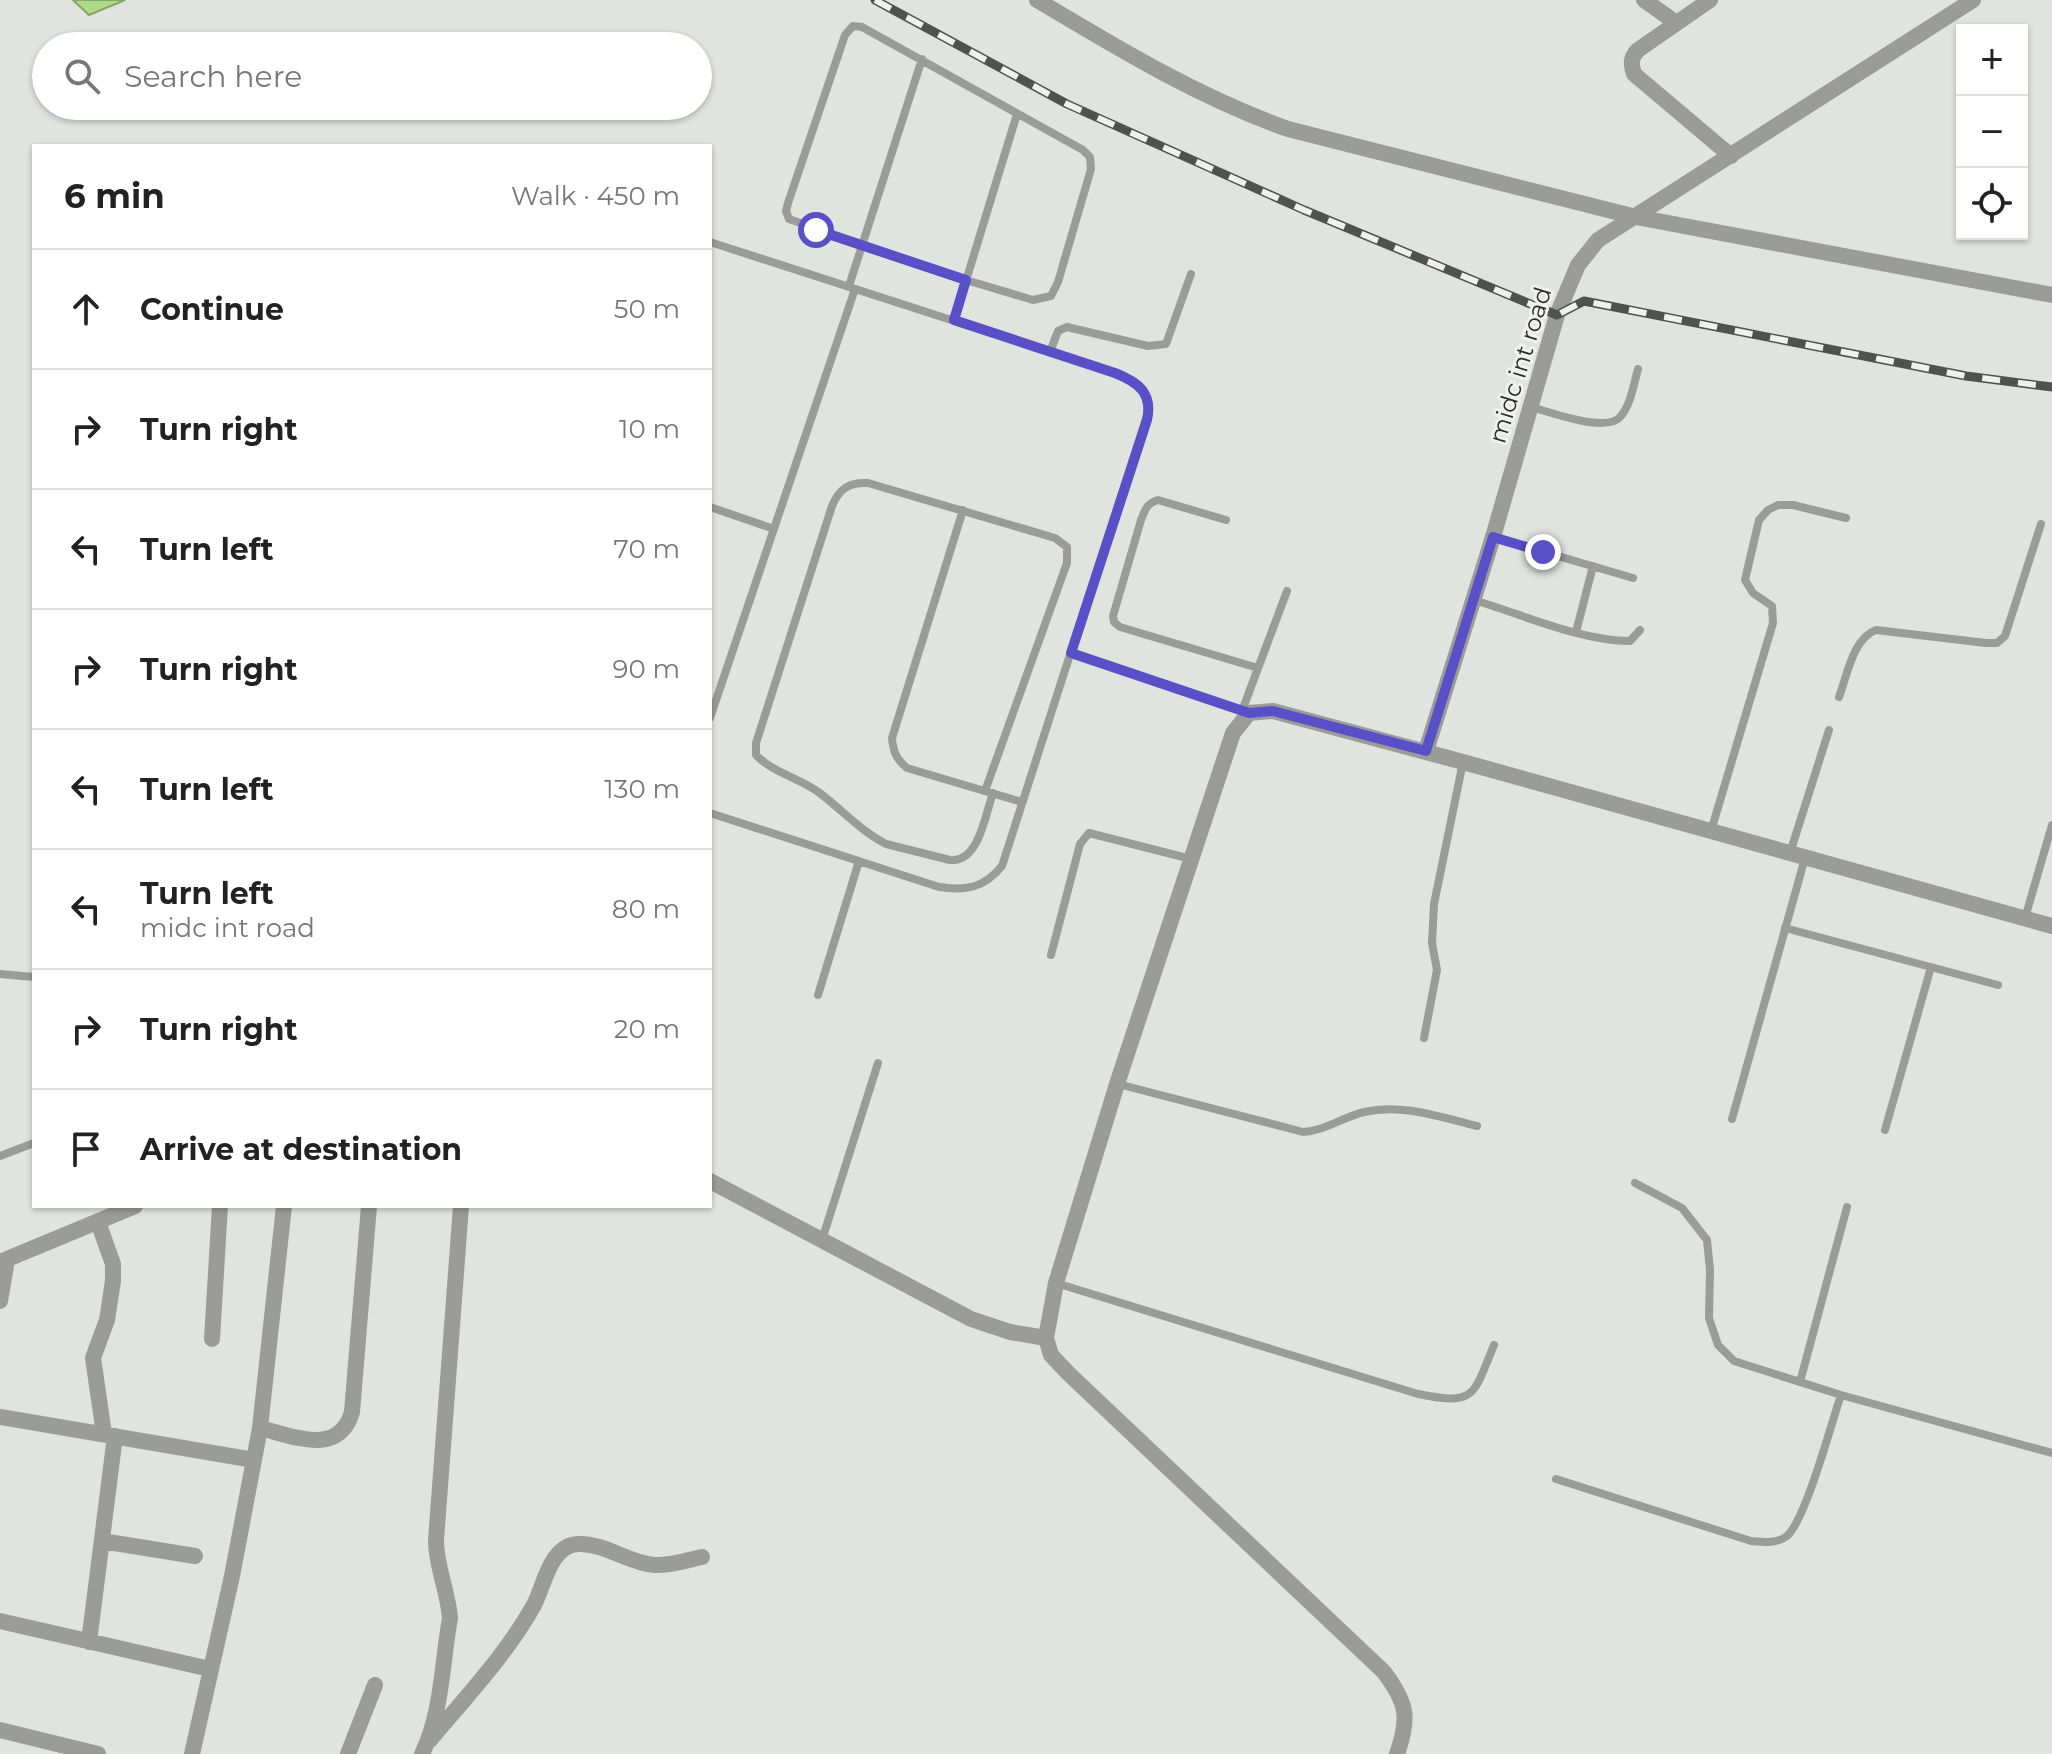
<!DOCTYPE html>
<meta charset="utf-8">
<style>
body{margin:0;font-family:Montserrat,sans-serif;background:#f6f6f6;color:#222}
.controls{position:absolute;right:24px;top:24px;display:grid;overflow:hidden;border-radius:0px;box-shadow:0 2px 6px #0004}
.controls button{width:72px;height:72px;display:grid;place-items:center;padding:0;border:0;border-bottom:2px solid #e0e0e0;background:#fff;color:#222;font:40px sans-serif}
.stop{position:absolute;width:24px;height:24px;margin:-18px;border:6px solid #594fc7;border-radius:50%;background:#fff}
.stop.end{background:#594fc7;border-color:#fff;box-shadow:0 2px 8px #0008}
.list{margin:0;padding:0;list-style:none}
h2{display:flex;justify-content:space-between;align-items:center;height:104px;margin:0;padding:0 32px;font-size:34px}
h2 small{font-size:26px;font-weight:400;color:#767676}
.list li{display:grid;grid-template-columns:52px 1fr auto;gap:24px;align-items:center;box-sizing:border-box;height:120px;padding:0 32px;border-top:2px solid #e0e0e0}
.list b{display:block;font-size:30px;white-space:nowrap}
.list p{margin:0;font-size:26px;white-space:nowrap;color:#767676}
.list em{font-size:26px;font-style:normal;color:#767676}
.icon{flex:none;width:44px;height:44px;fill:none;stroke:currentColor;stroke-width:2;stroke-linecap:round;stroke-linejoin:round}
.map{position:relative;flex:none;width:2052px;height:1754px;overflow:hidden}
.search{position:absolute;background:#fff;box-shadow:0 2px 6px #0004;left:32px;top:32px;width:680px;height:88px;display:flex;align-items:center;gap:20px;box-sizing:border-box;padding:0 28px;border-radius:44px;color:#767676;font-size:30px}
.panel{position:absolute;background:#fff;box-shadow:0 2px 6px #0004;left:32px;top:144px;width:680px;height:1064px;border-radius:0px}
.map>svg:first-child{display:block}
.water{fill:#afdb89;stroke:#87a66c;stroke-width:2}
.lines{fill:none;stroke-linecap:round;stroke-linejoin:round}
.lane{stroke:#9b9c9a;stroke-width:8}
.street{stroke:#9b9c9a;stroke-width:16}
.rail-casing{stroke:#50524f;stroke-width:9}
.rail{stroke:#eef1ec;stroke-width:6;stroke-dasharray:18;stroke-linecap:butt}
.route{stroke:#594fc7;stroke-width:10}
.labels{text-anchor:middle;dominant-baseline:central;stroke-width:6;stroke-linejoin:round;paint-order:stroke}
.street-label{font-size:24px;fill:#2b2c2a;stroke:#eef1ec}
</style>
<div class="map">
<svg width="2052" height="1754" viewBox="0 0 2052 1754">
<rect width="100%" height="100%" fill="#e1e3df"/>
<path class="water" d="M73 0H125L89 15Z"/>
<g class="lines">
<path class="lane" d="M853 26 862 27 1083 150 1090 157 1091 169 1058 282 1051 296 1033 300 966 280 789 219 786 211 788 203 845 35Z
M710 242 1115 373C1133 380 1148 387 1149 409L1002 866C984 888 966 891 939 887L710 813
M849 286 922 59
M954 320 1017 114
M1050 352 1058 331 1067 327 1148 346 1166 344 1191 274
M1531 407C1550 412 1608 434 1621 416 1631 404 1634 383 1638 369
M710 507 774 529
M963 510 892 738C893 751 896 759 907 768L1022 802
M1226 520 1158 500C1147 503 1145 510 1141 520L1113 616 1114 622 1120 627 1258 668
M1493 537 1633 578
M1474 600C1521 614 1581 641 1630 641L1640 630
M1576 632 1593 566
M1071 653 1248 713
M1839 697C1847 676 1853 638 1876 630L1986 643H1997L2005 636 2041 524
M1242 711 1287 591
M710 718 855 289
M985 791 1067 563V547L1055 538 868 483C849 482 839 489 832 506L756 743V755C773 773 802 779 821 794 843 811 861 831 886 844L950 860C979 863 985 815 993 793
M1711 831 1773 623 1772 606 1753 593 1745 580 1759 520 1768 510 1778 505H1793L1846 518
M1790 853 1829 730
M2025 918 2052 825
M1785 928 1998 985
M1051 955 1080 844 1089 833 1191 859
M0 974 34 977
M818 995 859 861
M1424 1038 1437 970 1432 943 1434 904 1463 762
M1118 1084 1303 1132C1325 1131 1343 1117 1364 1112 1402 1103 1440 1117 1477 1126
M1732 1119 1805 858
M1885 1130 1931 967
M0 1156 34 1143
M1635 1183 1682 1208 1707 1240 1710 1270 1709 1318 1718 1345 1734 1361 1841 1395 2052 1453
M822 1240 878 1063
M1056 1283 1418 1394C1477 1406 1473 1395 1494 1345
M1800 1382 1847 1207
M1556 1479 1751 1541C1763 1542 1777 1544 1787 1536 1806 1519 1831 1424 1841 1395"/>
<path class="street" d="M1037 0C1119 49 1198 97 1288 129L1636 217 2052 295
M1644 0 1675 22
M1710 0 1638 50C1630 58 1631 64 1634 74L1731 156
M1426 751 1493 537 1557 315 1578 265 1598 240 1973 0
M710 1181 971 1319 1010 1332 1046 1338
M98 1222 113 1264V1281L107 1320 93 1358 104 1434
M0 1262 135 1206
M0 1301 7 1260
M212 1339 220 1206
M0 1417 254 1460
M260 1428C293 1436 339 1457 352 1412L369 1206
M102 1541 195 1556
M0 1621 210 1669
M89 1642 115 1436
M0 1730 98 1754
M430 1740C466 1697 506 1655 534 1605 544 1586 550 1545 578 1544 605 1543 628 1563 654 1565 671 1566 687 1560 702 1557
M192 1754 232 1576 260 1428 284 1206
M348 1754 375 1685
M422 1754C442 1714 442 1662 450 1618 448 1591 436 1567 436 1540L461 1206
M1397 1754C1410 1717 1407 1703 1384 1672L1069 1374 1051 1355 1046 1338 1056 1283 1117 1084 1233 733 1249 713 1273 711 1463 762 2052 926"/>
<g class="rail-casing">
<path id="rail" d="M875 0 1067 104 1304 210 1557 315 1584 301 1966 376 2052 387"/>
</g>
<use href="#rail" class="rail"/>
</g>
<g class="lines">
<path class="route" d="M816 230 966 280 954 320 1115 373C1138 382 1153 393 1147 420L1071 653 1249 713 1273 711 1426 751 1493 537 1543 552"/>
</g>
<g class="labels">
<g class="street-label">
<text transform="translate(1520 365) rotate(-73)">midc int road</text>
</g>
</g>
</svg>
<div class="controls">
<button>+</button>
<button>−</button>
<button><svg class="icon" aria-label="locate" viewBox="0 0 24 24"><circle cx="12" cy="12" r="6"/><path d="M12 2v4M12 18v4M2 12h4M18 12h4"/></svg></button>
</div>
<div class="stop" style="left:816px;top:230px"></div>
<div class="stop end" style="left:1543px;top:552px"></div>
<div class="search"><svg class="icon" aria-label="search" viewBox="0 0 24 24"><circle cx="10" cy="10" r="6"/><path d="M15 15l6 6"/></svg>Search here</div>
<section class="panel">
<h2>6 min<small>Walk · 450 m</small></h2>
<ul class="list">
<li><svg class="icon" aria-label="ahead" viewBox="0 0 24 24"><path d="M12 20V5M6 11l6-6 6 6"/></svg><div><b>Continue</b></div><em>50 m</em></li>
<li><svg class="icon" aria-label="right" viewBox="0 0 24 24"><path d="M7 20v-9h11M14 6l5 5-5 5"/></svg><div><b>Turn right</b></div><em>10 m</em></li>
<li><svg class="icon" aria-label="left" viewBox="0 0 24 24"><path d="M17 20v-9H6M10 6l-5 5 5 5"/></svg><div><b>Turn left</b></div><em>70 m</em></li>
<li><svg class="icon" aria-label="right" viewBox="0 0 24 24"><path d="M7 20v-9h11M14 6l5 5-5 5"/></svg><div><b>Turn right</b></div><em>90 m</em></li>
<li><svg class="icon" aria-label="left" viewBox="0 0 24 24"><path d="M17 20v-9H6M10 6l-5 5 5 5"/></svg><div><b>Turn left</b></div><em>130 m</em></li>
<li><svg class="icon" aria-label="left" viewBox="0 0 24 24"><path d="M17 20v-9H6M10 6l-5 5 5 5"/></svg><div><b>Turn left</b><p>midc int road</p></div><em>80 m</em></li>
<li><svg class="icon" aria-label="right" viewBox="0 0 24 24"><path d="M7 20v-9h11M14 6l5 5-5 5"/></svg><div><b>Turn right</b></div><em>20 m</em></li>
<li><svg class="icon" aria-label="arrive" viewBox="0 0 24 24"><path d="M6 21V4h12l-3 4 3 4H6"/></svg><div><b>Arrive at destination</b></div></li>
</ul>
</section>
</div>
